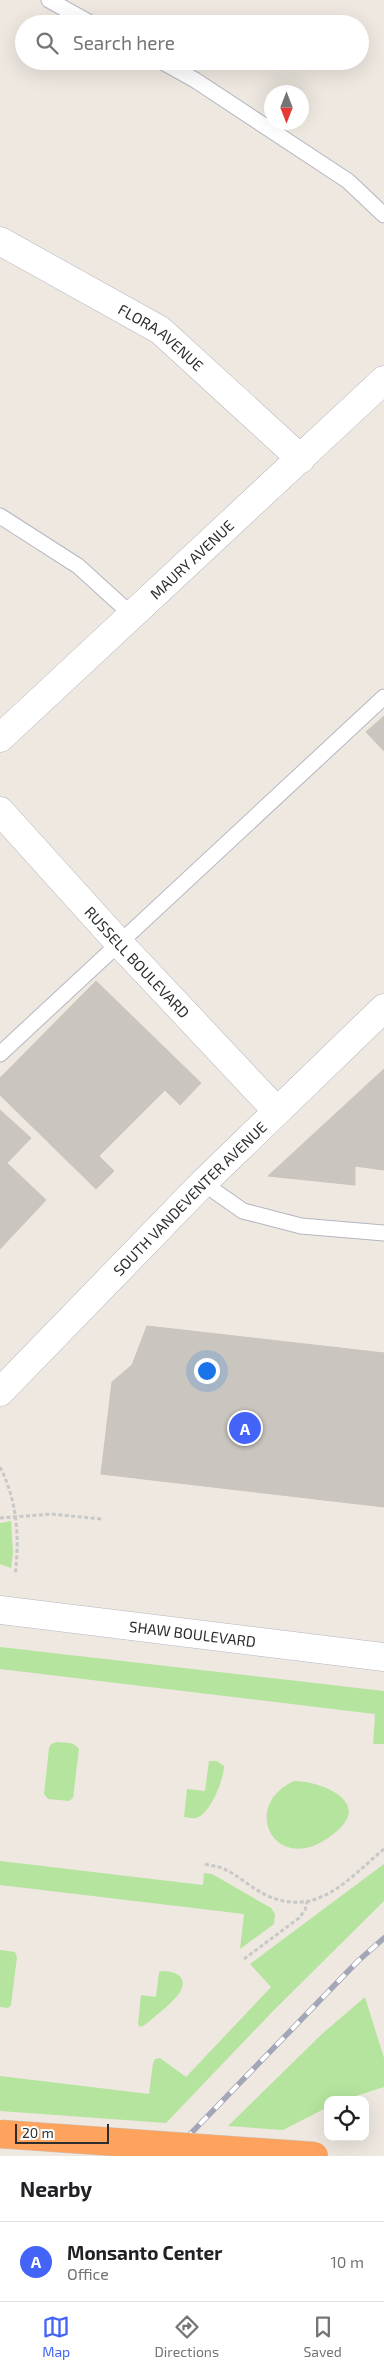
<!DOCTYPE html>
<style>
body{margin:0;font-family:"Exo 2",sans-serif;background:#f6f6f6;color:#202124}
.controls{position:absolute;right:15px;bottom:15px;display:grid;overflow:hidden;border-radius:10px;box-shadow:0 5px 20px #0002}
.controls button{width:45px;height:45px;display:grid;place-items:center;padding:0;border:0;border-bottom:1px solid #e0e0e0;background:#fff;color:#202124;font:25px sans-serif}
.compass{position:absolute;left:264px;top:85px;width:45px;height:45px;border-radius:50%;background:#fff;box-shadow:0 5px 20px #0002;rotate:180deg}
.scale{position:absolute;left:15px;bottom:12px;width:94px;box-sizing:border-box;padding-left:5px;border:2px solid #2d2d2d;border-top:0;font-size:14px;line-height:18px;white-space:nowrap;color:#2d2d2d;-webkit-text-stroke:4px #fff;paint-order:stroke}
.you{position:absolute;left:206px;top:1370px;width:18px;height:18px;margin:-12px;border:4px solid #fff;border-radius:50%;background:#1a73e8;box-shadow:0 0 0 8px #1a73e833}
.badge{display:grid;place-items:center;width:32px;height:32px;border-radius:50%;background:#4464f8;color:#fff;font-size:16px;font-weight:700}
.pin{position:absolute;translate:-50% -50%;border:2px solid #fff;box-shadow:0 1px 5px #0006}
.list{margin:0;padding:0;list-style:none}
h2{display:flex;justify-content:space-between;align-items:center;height:65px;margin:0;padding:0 20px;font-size:21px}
h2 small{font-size:16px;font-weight:400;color:#757577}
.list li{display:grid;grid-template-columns:32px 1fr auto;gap:15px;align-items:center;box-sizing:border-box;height:80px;padding:0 20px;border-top:1px solid #e0e0e0}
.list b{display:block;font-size:19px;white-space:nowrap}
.list p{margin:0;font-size:16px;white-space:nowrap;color:#757577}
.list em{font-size:16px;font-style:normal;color:#757577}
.icon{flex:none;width:28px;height:28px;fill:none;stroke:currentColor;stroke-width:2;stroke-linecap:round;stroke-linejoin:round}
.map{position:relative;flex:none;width:384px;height:2156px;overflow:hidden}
.search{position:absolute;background:#fff;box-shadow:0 5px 20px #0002;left:15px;right:15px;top:15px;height:55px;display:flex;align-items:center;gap:12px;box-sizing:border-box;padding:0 18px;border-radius:28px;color:#757577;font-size:19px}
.sheet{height:145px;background:#fff}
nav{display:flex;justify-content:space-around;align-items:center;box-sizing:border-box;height:70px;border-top:1px solid #e0e0e0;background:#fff;font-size:14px;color:#757577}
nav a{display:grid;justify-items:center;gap:2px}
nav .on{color:#4464f8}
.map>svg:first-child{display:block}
.green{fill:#b5e49e}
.building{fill:#cac6bf;stroke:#cac4ba}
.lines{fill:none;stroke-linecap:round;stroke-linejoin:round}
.service-casing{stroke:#b4b6c0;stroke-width:17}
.minor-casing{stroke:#b4b6c0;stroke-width:29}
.secondary-casing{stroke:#b4b6c0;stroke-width:29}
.path{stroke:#c8c8c8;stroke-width:3;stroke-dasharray:4 2.5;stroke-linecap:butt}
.service{stroke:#fff;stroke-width:15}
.minor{stroke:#fff;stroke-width:28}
.secondary{stroke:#fff;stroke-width:28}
.rail-casing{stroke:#a3a6b7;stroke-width:5.5}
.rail{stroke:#fff;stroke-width:4;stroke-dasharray:11;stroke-linecap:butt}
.motorway-bridge-casing{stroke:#c8c8c8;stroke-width:29;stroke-linecap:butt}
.motorway-bridge{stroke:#fda35d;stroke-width:28}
.labels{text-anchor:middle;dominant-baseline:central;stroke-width:4.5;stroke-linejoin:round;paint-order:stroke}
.street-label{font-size:15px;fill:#2d2d2d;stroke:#fff}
</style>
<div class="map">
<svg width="384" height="2156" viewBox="0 0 384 2156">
<rect width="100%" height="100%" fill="#eee8e0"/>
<path class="green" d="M11 1521 13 1553 11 1568 0 1564V1523Z
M0 1647 384 1691V1744H373L375 1714 0 1669Z
M57 1742C65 1743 74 1741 79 1749L73 1798 69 1801 48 1799 44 1794 49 1748 51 1744Z
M209 1761H217L224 1766C224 1779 210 1815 196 1818 193 1819 188 1817 184 1817L187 1789 205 1791Z
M294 1781C320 1781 372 1801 337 1831 278 1883 237 1807 294 1781Z
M0 1861 203 1885 204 1873 212 1874 271 1908 275 1914 274 1924 240 1949 244 1914 0 1885Z
M384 1864V1901L273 2011 166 2123 0 2111V2076L149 2094 153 2063 155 2059 160 2058 186 2077 271 1987 250 1964Z
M0 1950 15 1952 17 1957 11 2005 8 2008 0 2007Z
M162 1971C174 1971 189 1976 180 1992 174 2002 155 2016 145 2025L140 2027 138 2024 141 1995 156 1997 159 1972Z
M365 1997 384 2058V2087L343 2100H328V2107L283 2130 228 2126 323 2033Z"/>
<path class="building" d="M384 716V751L366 732Z
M96 981 201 1083 180 1105 165 1090 99 1156 114 1171 96 1189 0 1095V1078Z
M384 1069V1170L355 1166V1185L268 1176Z
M0 1110 31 1138 7 1163 46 1200 0 1249Z
M147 1326 384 1353V1507L101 1474 112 1382 132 1365Z"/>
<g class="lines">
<g class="service-casing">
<path id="service" d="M49 0 92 24
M161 61 195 80 348 181 384 215
M0 516 78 566 132 615
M0 1054 384 697
M203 1183 243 1211 301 1226 384 1233"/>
</g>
<g class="minor-casing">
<g id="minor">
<path id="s1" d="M0 241 160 330 301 459"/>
<path id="s2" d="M0 738 384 380"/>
<path id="s3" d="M0 811 120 944 276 1110"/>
</g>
</g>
<g class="secondary-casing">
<g id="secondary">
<path id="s4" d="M0 1392 203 1183 384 1008"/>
<path id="s5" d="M0 1610 384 1657"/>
</g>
</g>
<path class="path" d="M0 1467C17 1500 20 1538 15 1575
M0 1518 51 1514 102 1519
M205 1864C211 1866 218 1866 224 1869 238 1875 251 1888 266 1895 317 1919 348 1879 384 1849
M244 1959 299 1918 305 1910 307 1902"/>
<use href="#service" class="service"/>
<use href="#minor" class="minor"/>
<use href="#secondary" class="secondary"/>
<g class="rail-casing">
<path id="rail" d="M169 2156 358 1961 384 1938"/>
</g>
<use href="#rail" class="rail"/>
<g class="motorway-bridge-casing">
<path id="motorway-bridge" d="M1 2134 314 2156"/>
</g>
<use href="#motorway-bridge" class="motorway-bridge"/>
</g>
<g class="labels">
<g class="street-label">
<text stroke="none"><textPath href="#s1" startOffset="188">FLORA AVENUE</textPath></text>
<text stroke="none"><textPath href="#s2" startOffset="262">MAURY AVENUE</textPath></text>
<text stroke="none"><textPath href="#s3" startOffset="204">RUSSELL BOULEVARD</textPath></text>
<text stroke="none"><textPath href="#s4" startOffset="271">SOUTH VANDEVENTER AVENUE</textPath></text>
<text stroke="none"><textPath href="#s5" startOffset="194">SHAW BOULEVARD</textPath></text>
</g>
</g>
</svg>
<div class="controls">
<button><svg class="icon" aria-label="locate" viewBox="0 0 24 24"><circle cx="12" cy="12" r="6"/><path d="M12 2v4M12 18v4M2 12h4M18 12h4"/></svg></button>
</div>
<svg class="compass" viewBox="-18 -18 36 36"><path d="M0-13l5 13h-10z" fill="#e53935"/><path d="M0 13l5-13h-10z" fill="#757577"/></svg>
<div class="scale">20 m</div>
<div class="you"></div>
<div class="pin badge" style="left:245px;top:1428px">A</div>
<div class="search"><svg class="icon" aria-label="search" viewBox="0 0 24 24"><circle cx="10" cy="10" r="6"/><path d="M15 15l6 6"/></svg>Search here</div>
</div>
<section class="sheet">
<h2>Nearby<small></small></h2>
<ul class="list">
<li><span class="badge">A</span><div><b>Monsanto Center</b><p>Office</p></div><em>10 m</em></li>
</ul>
</section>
<nav>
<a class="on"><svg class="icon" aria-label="map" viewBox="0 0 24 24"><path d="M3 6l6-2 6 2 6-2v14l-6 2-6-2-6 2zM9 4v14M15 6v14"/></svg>Map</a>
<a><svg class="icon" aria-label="directions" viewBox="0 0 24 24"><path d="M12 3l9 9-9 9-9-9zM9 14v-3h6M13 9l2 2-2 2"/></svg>Directions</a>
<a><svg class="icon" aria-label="saved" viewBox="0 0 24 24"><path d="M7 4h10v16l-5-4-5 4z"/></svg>Saved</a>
</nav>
